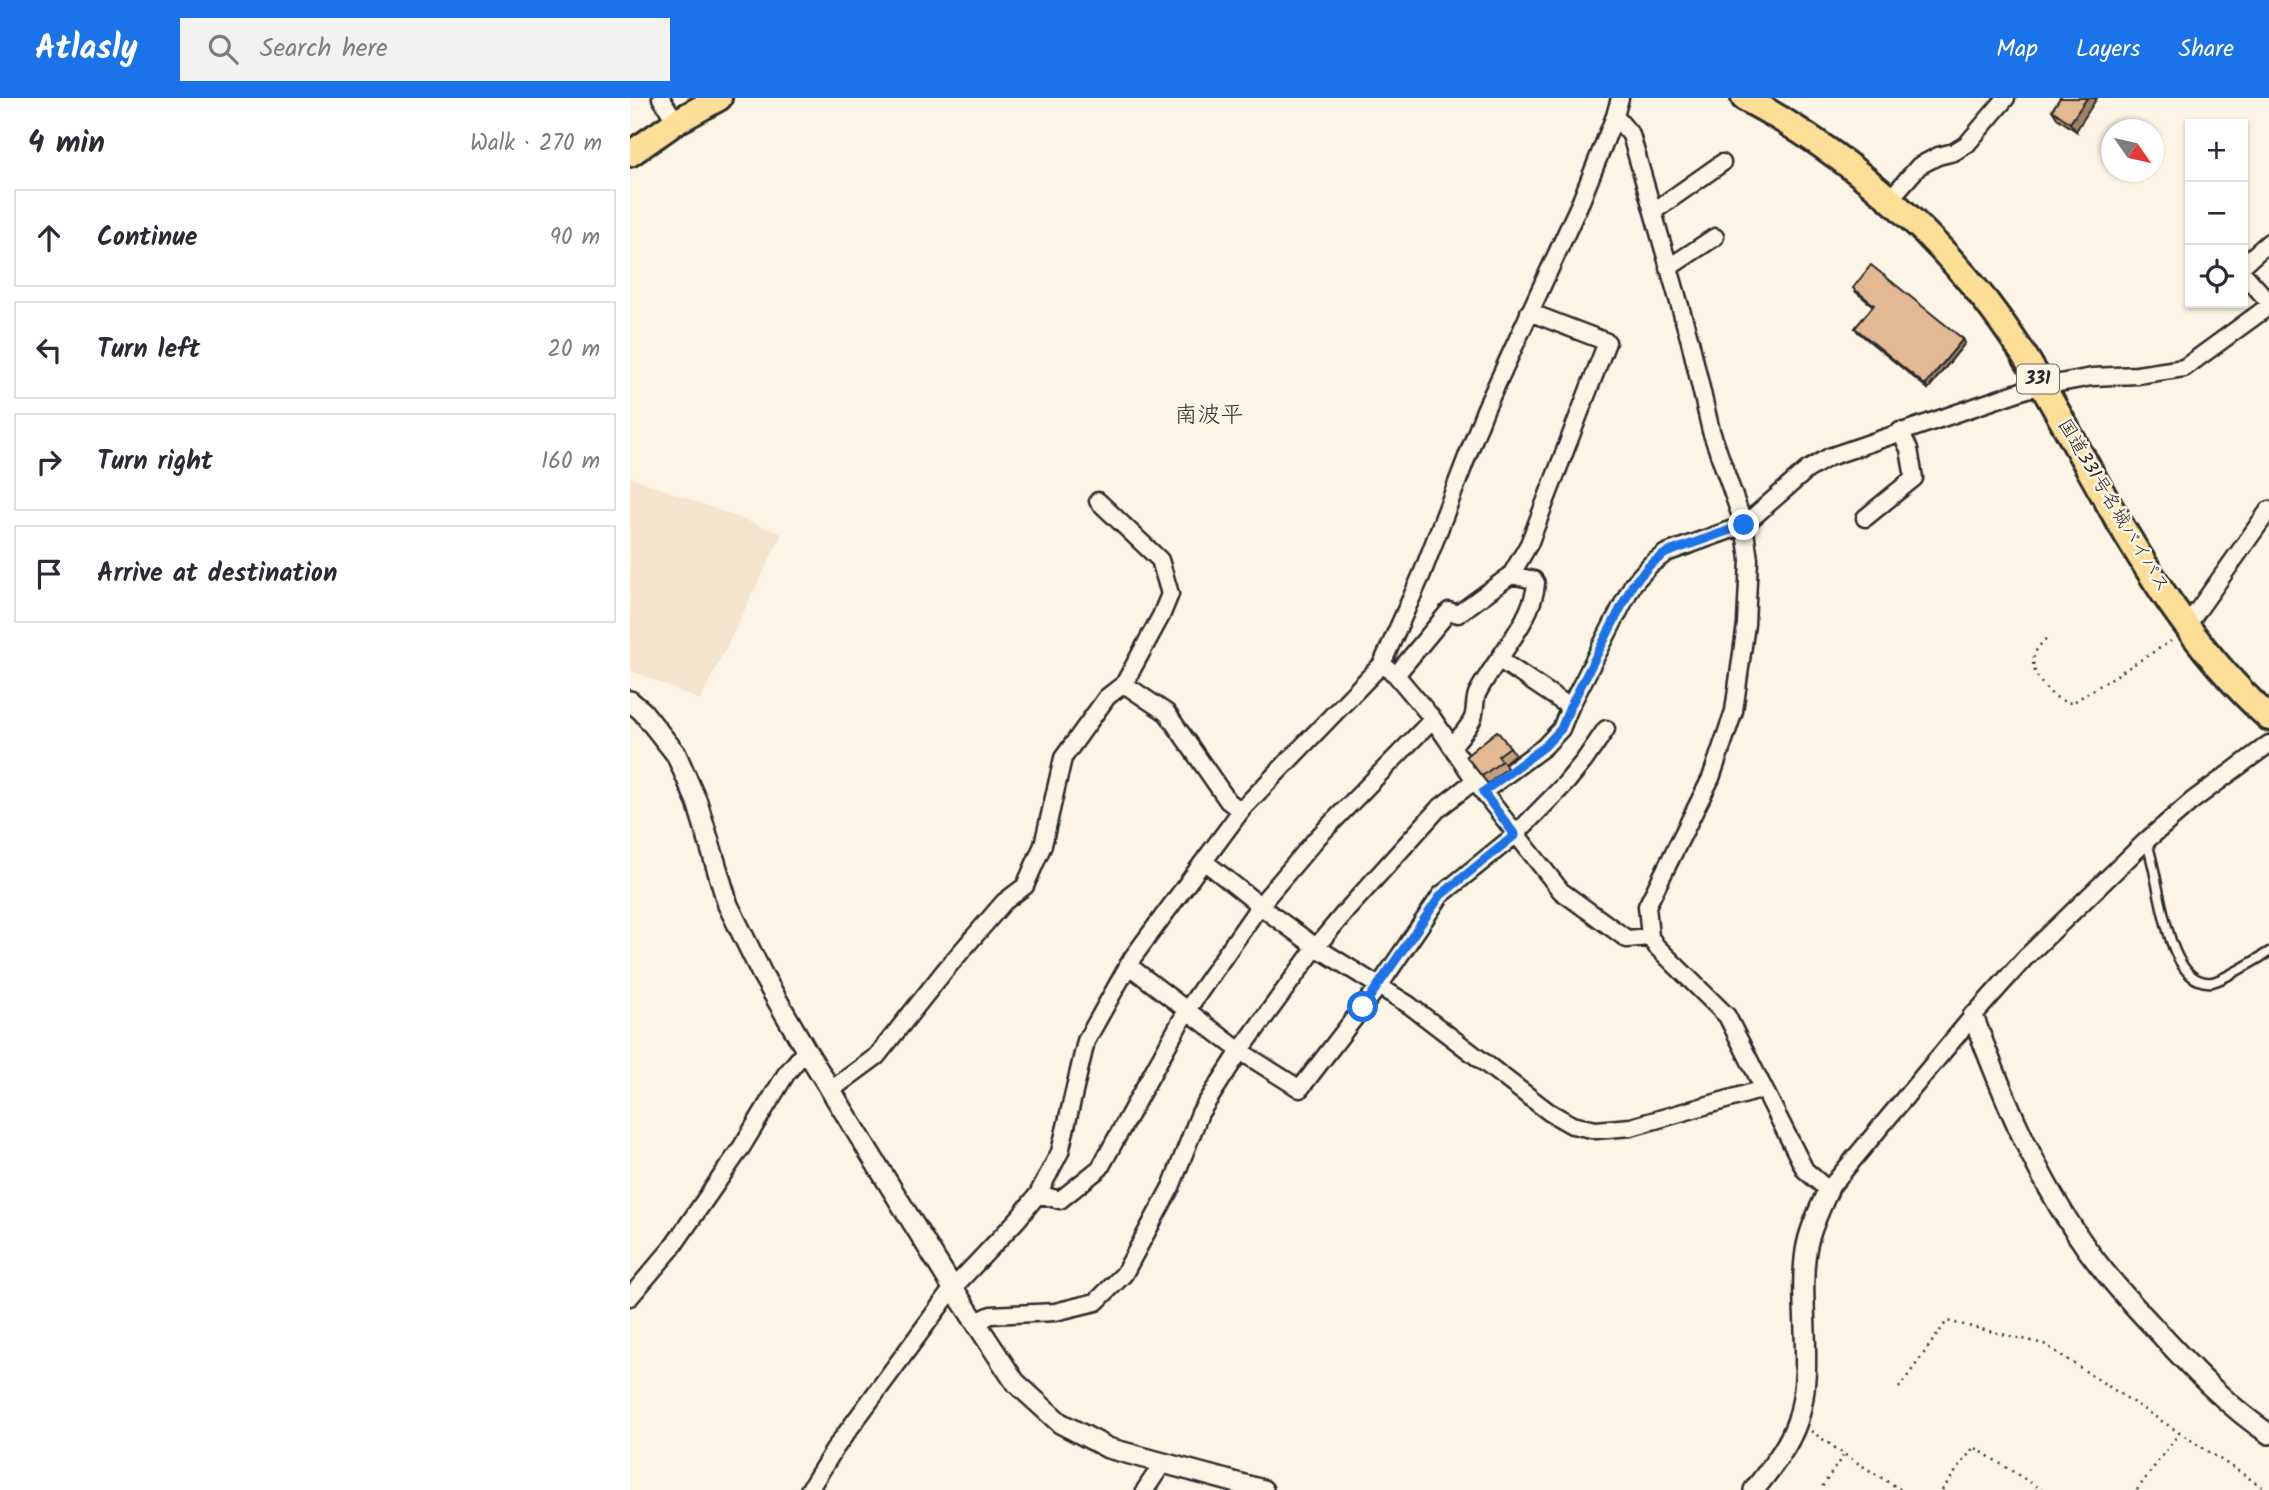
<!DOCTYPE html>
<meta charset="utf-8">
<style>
body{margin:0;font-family:Kalam,"Klee One",sans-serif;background:#f2f2f3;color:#2b2b33}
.controls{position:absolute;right:21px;top:21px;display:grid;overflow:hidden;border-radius:0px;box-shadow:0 2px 5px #0004}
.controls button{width:63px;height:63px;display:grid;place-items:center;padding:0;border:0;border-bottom:2px solid #e1e1e2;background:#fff;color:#2b2b33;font:35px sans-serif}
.compass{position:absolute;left:1471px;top:21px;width:63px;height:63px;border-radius:50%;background:#fff;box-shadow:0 2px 5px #0004;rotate:124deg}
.stop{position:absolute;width:21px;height:21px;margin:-16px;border:5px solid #1a73e8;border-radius:50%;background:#fff}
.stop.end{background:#1a73e8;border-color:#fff;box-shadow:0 2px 7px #0008}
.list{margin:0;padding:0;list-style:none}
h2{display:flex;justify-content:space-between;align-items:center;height:91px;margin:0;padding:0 28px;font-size:30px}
h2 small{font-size:23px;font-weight:400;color:#7c7c81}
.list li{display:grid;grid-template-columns:46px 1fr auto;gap:21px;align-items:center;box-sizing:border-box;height:98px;margin:0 14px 14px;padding:0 14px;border:2px solid #e1e1e2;border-radius:0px}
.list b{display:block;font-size:26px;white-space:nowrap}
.list em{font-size:23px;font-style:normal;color:#7c7c81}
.icon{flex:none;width:38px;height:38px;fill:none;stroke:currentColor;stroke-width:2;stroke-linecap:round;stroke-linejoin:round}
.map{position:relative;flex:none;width:1639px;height:1392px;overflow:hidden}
header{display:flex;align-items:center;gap:42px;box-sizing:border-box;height:98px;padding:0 35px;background:#1a73e8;color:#fff}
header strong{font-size:33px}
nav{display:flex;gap:38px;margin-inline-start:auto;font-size:24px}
.search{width:490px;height:63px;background:#f2f2f3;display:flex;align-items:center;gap:18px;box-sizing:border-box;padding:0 24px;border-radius:0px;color:#7c7c81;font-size:26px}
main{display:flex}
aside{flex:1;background:#fff}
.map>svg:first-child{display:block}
.built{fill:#f4e3cd}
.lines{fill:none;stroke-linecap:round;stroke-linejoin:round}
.service-casing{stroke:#2b2b2b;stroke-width:13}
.minor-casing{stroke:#2b2b2b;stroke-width:21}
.tertiary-casing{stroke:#2b2b2b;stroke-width:24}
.trunk-casing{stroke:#2b2b2b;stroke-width:30}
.path{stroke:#2b2b2b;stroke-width:2.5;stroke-dasharray:2 5;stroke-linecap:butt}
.service{stroke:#fcf5e5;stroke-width:8}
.minor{stroke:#fcf5e5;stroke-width:16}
.tertiary{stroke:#fcf5e5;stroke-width:19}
.trunk{stroke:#fdde96;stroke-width:24}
.wall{fill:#c39f7f;stroke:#2b2b2b;stroke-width:2}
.shaded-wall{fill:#9f8268;stroke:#2b2b2b;stroke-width:2}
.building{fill:#e3b994;stroke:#2b2b2b;stroke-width:2}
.route{stroke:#1a73e8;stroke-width:9}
.labels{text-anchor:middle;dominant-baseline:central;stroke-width:5;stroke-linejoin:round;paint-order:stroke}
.shield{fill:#fcf5e5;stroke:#6a6863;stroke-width:2}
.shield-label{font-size:18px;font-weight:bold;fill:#2b2b2b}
.street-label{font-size:19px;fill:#2b2b2b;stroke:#fcf5e5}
.quarter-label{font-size:23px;fill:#2b2b2b;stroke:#fcf5e5}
</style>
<header>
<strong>Atlasly</strong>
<div class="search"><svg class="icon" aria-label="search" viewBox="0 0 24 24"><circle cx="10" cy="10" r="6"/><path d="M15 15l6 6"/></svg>Search here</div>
<nav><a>Map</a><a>Layers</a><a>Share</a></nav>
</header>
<main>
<aside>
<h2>4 min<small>Walk · 270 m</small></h2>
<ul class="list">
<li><svg class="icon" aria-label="ahead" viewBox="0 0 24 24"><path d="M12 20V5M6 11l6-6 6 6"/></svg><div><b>Continue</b></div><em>90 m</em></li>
<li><svg class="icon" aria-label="left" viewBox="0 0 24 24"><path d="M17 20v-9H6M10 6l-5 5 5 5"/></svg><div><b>Turn left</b></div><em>20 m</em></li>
<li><svg class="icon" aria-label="right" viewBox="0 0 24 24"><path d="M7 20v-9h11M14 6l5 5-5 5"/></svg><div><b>Turn right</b></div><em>160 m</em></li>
<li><svg class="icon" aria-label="arrive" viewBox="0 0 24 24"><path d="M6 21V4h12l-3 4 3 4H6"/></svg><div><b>Arrive at destination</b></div></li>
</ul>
</aside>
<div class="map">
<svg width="1639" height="1392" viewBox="0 0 1639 1392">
<rect width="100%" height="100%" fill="#fcf5e5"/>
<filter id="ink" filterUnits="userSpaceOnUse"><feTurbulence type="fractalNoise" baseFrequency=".0143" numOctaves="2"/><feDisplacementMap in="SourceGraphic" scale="14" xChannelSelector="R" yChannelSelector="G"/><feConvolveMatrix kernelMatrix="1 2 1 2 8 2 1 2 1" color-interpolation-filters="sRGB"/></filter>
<g filter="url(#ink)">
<path class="built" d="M0 379 152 436 70 602 0 572Z"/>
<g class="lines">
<g class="service-casing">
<path id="service" d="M1516 743C1530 774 1534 890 1582 884 1593 882 1628 861 1639 854"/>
</g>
<g class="minor-casing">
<path id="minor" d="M31 0 46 24
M985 18 1001 37 1060 243 1081 333 1114 427 1119 461 1116 526 1104 613 1081 680 1017 808 1020 839 1026 848 1097 918 1175 1072 1198 1092 1343 918 1395 860 1516 743 1562 703 1639 646
M1260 101 1289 68 1308 58 1324 54 1337 46 1376 0
M1024 113 1092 65
M1613 167 1639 144
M1038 170 1085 139
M1613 175 1639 204
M1235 420 1284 380 1279 351 1270 333
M881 477 899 446 977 244 899 214
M1556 529 1639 412
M870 562 940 609
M752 566 766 577 803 621 853 694 931 793 997 841 1020 839
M766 577 819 513 828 516 881 477 904 482 906 485C904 522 863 563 847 596 844 604 846 615 842 622 837 632 828 640 822 649
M494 586 537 615 598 703 611 713
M853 694 914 649 931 631 940 609 1003 486 1020 467 1036 455 1114 427 1177 372 1199 359 1397 291 1462 279 1507 277 1554 270 1639 208
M575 764 642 817 686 849 779 907 919 1014 942 1027 966 1032 1001 1029 1134 991
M498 867 610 953 670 991 749 888 811 797 885 737 936 685 954 663 976 631
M201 992 247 958 316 871 374 804 395 788 413 747 433 660 477 599 494 586 531 518 540 496 530 462 468 403
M408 1096 430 1102 470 1070 557 912 630 807 687 740 803 621
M0 1199 41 1151 111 1050 156 976 176 952
M346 1224 361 1217 425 1214 466 1204 494 1176 541 1089 570 1015 610 953 686 849 716 813 808 711 844 683
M179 1392 206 1349 323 1190 388 1121 408 1096 430 1054 456 943 503 859 613 710 752 566 792 476 855 312 951 103 985 18 990 0
M515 1392 533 1365"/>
</g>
<g class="tertiary-casing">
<path id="tertiary" d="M0 603 12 613 46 656 67 704 98 807 132 876 176 952 323 1190 385 1284 430 1325 478 1350 633 1392
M1343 918C1374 1000 1406 1080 1457 1151 1480 1183 1507 1211 1533 1239 1566 1275 1599 1309 1639 1336
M1124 1392C1140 1371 1158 1350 1167 1324 1185 1273 1168 1206 1176 1153 1179 1132 1190 1111 1198 1092"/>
</g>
<g class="trunk-casing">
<path id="trunk" d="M1114 0C1225 59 1324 149 1392 254 1417 293 1438 334 1460 373 1510 463 1563 551 1639 620
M0 56 46 24 89 0"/>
</g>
<path class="path" d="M1416 541C1412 545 1407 550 1405 555 1396 575 1423 604 1442 605L1541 543
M1269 1290 1317 1223 1414 1246 1637 1392
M1181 1333 1214 1356 1190 1392
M1215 1357 1271 1392
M1312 1392 1344 1349 1412 1392
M1507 1392 1549 1335"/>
<use href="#service" class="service"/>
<use href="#minor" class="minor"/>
<use href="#tertiary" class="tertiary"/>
<use href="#trunk" class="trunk"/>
</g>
<path class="wall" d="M1430 0 1446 33 1427 20 1422 12Z
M1223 190 1333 241 1335 245 1298 291 1228 234 1225 230 1243 208 1226 194Z
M880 649 885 656 874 665 877 670 858 686 841 665Z"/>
<path class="shaded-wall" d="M1457 0H1467L1446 33 1440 25Z
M1333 241 1335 245 1298 291 1295 287Z"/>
<path class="building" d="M1430 0H1457L1440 25 1422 12Z
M1241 167 1333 241 1295 287 1225 230 1244 207 1223 190Z
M867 633 880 649 868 658 872 663 852 678 836 658Z"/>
</g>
<g class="lines" filter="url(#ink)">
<path class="route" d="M733 909 811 797 885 737 853 694 914 649 931 631 940 609 1003 486 1020 467 1036 455 1114 427"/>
</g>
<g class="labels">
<rect class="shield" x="1387" y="266.5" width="42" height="29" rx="5"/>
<g class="shield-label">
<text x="1408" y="281">331</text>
</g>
<g class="street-label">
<text transform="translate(1483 408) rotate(59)">国道331号名城バイパス</text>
</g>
<g class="quarter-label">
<text x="579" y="318">南波平</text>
</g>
</g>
</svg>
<div class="controls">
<button>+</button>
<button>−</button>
<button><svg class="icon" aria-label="locate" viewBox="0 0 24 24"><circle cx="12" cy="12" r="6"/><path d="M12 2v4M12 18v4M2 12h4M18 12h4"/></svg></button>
</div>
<svg class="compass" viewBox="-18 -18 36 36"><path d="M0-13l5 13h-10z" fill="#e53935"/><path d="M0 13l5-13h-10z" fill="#7c7c81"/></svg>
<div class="stop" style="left:733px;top:909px"></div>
<div class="stop end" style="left:1114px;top:427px"></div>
</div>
</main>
